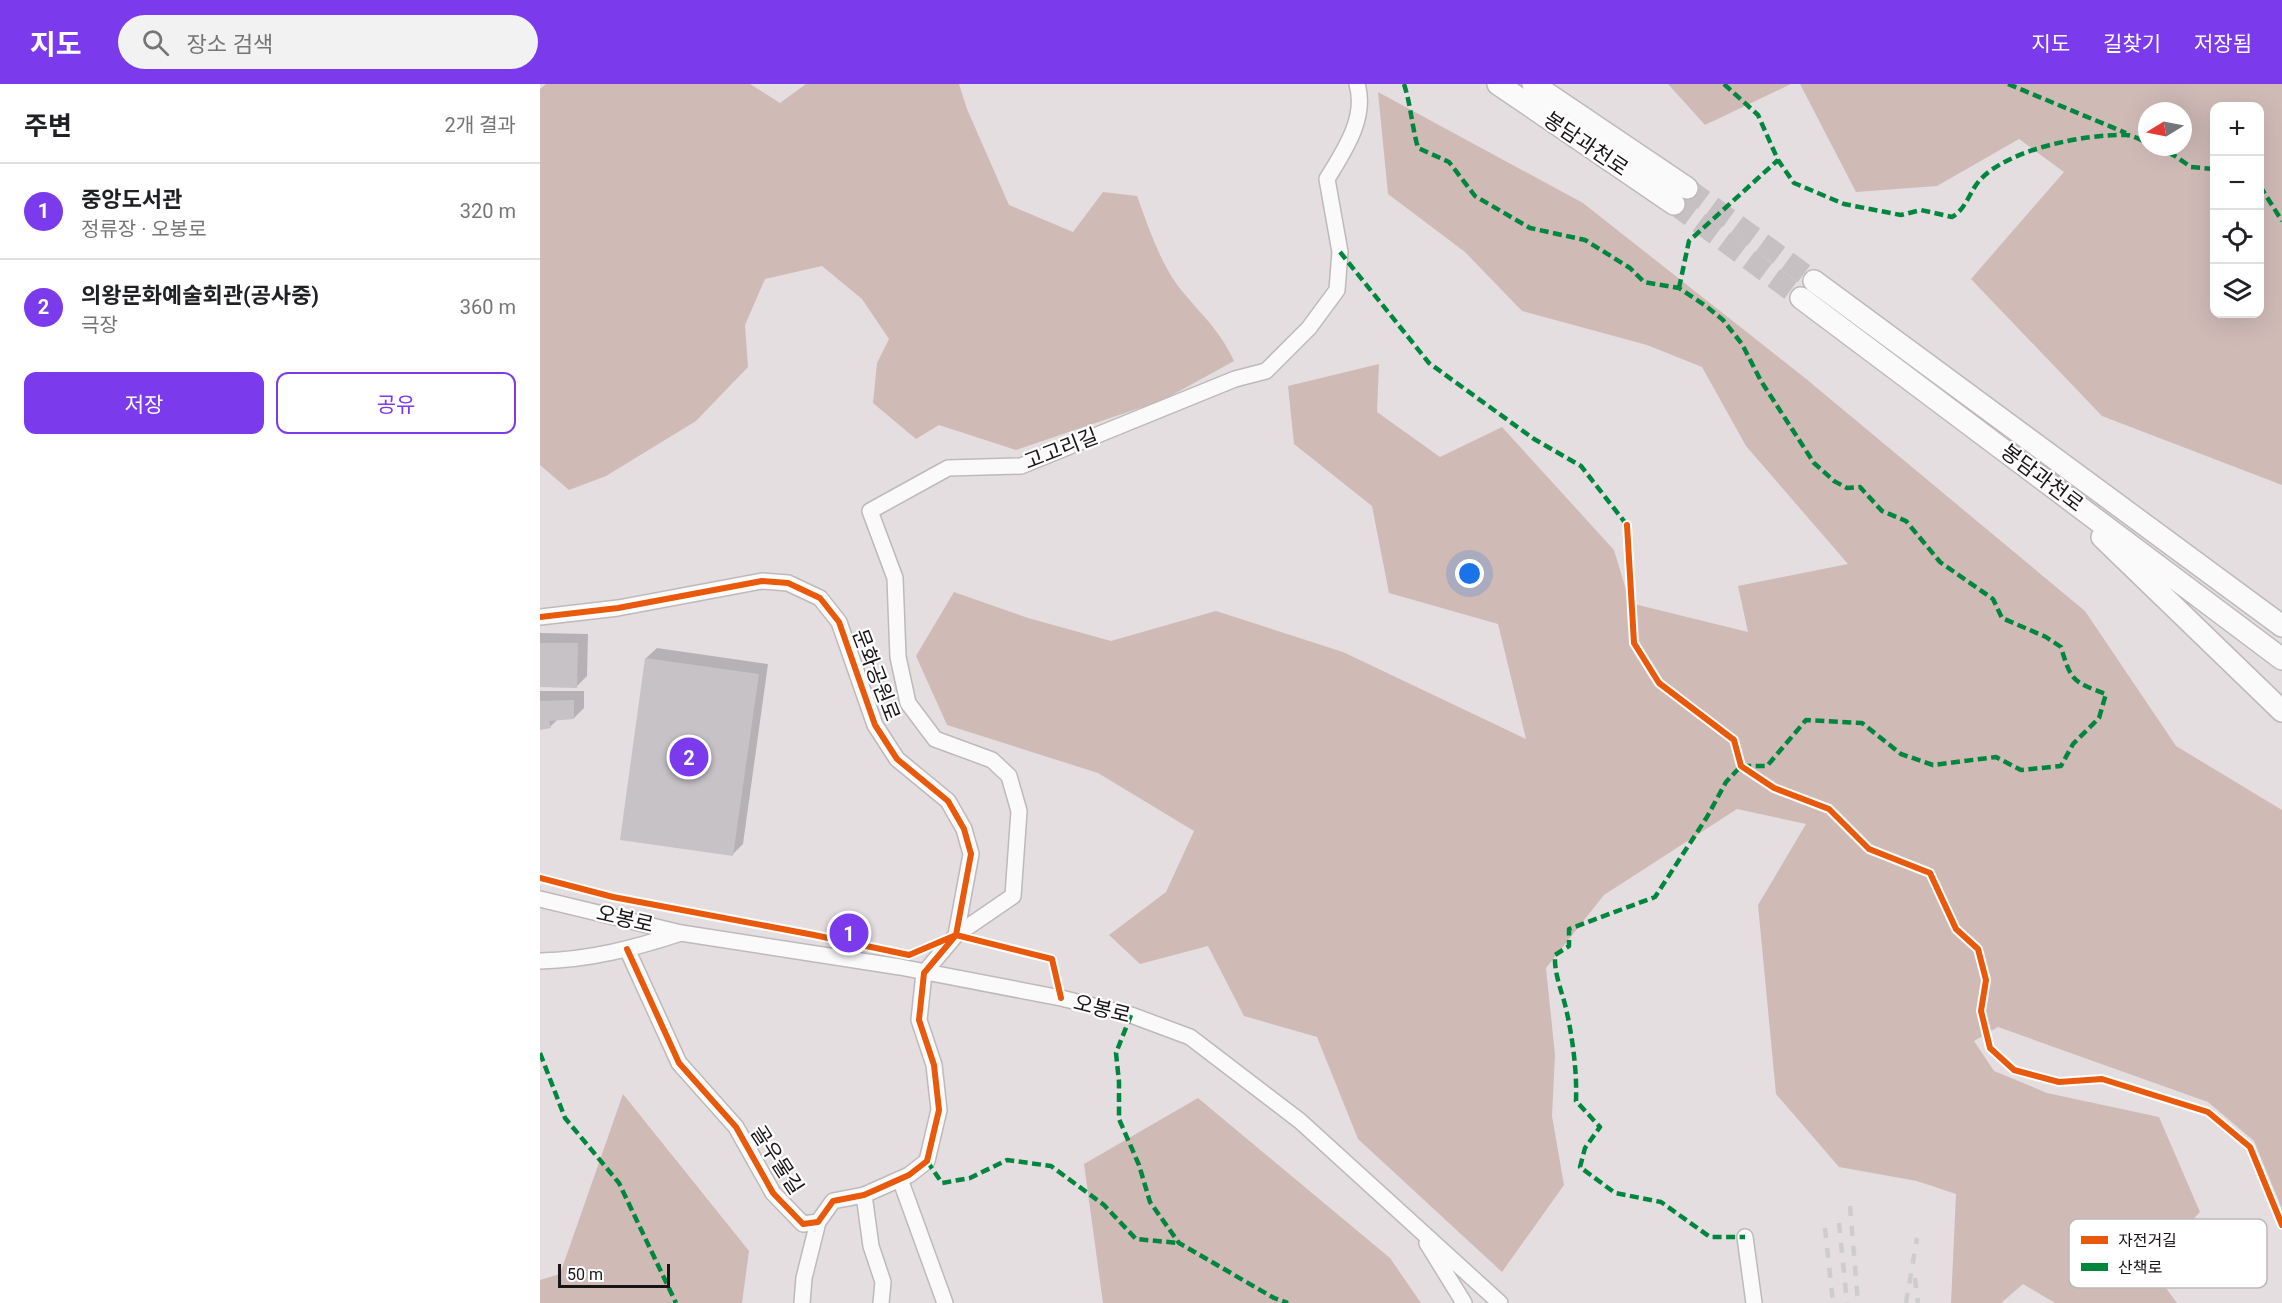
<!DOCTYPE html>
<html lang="ko">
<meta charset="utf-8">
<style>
body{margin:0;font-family:Roboto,"Noto Sans KR",sans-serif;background:#f2f2f2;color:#202124}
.controls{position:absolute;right:18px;top:18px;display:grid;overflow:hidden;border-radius:12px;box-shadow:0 6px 24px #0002}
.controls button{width:54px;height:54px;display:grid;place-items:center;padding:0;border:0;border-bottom:2px solid #e0e0e0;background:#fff;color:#202124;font:30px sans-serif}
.compass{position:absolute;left:1598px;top:18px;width:54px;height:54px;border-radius:50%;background:#fff;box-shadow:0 6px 24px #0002;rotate:260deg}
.scale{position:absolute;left:18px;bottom:15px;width:112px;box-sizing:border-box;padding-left:6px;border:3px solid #191517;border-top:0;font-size:16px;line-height:21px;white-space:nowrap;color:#191517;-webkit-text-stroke:4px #fff;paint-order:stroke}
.you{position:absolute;left:930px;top:490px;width:21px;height:21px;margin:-15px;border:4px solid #fff;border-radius:50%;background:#1a73e8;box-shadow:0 0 0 9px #1a73e833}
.badge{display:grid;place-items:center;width:39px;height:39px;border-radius:50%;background:#7c3aed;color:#fff;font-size:20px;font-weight:700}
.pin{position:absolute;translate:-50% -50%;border:3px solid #fff;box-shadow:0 2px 6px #0006}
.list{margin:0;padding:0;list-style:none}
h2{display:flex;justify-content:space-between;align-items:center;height:78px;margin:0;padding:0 24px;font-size:26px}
h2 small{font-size:20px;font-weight:400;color:#757577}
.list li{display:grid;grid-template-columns:39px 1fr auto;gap:18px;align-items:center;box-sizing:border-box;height:96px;padding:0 24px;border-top:2px solid #e0e0e0}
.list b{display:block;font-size:22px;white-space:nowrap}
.list p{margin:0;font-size:20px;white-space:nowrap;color:#757577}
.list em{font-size:20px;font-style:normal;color:#757577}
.actions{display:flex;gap:12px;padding:18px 24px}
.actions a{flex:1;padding:14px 0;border:2px solid #7c3aed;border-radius:12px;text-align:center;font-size:21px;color:#7c3aed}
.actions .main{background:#7c3aed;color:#fff}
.icon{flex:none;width:33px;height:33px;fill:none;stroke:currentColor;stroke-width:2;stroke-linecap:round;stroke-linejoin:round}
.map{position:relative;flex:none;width:1742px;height:1219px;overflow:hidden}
header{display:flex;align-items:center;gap:36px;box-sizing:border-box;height:84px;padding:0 30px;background:#7c3aed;color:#fff}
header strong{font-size:28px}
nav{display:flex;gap:33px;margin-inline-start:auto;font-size:21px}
.search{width:420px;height:54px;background:#f2f2f2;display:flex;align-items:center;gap:15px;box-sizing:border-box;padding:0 21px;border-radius:33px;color:#757577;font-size:22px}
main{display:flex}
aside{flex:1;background:#fff}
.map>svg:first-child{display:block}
.forest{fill:#cfbab6;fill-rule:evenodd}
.shadow{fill:#0003}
.building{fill:#c7c2c6}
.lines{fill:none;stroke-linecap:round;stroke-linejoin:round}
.highway-tunnel{stroke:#c6c0c3;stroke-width:21;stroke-dasharray:21 10;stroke-linecap:butt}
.minor-casing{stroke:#beb9bb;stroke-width:18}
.highway-casing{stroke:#beb9bb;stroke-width:24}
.minor{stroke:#fbfafa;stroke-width:15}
.highway{stroke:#fbfafa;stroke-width:21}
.rail{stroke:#cecccd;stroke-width:4.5;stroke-dasharray:10 10;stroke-linecap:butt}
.quiet{stroke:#00873e;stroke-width:4.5;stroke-dasharray:9 4.5;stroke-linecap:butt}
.cycleway-casing{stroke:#fff;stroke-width:10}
.cycleway{stroke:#e8590c;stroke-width:6}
.labels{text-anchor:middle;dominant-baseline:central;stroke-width:4.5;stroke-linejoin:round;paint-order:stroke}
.street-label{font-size:21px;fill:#191517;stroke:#fff}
.key{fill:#fff;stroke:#bab9b9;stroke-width:1.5}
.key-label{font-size:16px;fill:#191517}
</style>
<header>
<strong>지도</strong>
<div class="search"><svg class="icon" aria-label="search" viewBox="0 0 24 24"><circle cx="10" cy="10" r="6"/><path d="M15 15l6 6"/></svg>장소 검색</div>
<nav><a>지도</a><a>길찾기</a><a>저장됨</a></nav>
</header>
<main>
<aside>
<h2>주변<small>2개 결과</small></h2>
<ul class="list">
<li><span class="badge">1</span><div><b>중앙도서관</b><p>정류장 · 오봉로</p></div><em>320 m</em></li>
<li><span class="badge">2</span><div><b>의왕문화예술회관(공사중)</b><p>극장</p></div><em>360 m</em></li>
</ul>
<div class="actions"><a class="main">저장</a><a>공유</a></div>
</aside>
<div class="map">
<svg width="1742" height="1219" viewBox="0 0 1742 1219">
<rect width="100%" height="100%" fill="#e4dee1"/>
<path class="forest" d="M6 0H210L240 19 266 0H419L427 25 469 121 533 148 563 108 597 112C608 142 619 176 638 202 659 229 679 244 694 277L623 316 476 366 399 341 376 355 333 319 337 279 349 255 322 215 282 182 225 195 205 241 208 283 156 337 66 392 29 406 0 381V5Z
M1128 0H1251L1165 41Z
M1260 0H1742V401L1562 332 1431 195 1524 88 1479 55 1397 102 1316 108ZM1674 22H1720V230H1674ZM1607 27H1643V63H1607Z
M838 8 1043 119 1265 294 1545 527 1636 662 1742 726V1125L1714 1057 1668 1018 1458 943 1434 957 1454 987 1507 1009 1619 1033 1660 1128 1609 1181 1637 1219H1515L1483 1200 1461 1219H1411L1416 1110 1377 1097 1299 1083 1236 1010 1218 821 1266 740 1197 725 1064 811 1006 884 1015 971 1012 1032 1024 1101 962 1188 818 1055 777 953 704 932 668 862 600 880 569 851 626 808 654 747 558 689 407 641 376 572 414 508 488 534 571 557 676 527 803 568 986 655 958 540 849 509 832 422 754 360 748 302 839 280 837 328 900 373 962 343 1074 466 1090 519 1208 548 1198 502 1308 480 1206 362 1162 283 1107 261 982 227 925 168 848 110Z
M83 1010 209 1167 202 1219H0V1196L20 1190Z
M658 1014 850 1174 881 1219H563L544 1080Z"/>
<path class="shadow" d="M0 549 48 550 47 592 37 602H0Z
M117 564 228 580 203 760 193 770 106 574Z
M0 607H44V624L34 634 18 635 10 643 0 644Z"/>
<path class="building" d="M0 559H38L37 604 0 603Z
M105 574 219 590 193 772 80 756Z
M34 616V635L9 637 11 644 0 646V617Z"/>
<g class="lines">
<path class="highway-tunnel" d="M1147 104 1274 197
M1134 120 1261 214"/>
<g class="minor-casing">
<path id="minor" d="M0 533 78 524 222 497 248 499 280 514 299 538 335 641 357 675 408 717 424 745 431 770 416 851 384 889 379 936 394 981 399 1026 387 1077 369 1091 324 1111 293 1117 278 1138 263 1140 233 1109 196 1043 139 979 87 865
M0 815 141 849 360 883 521 914 591 931 650 953 760 1037 960 1219
M416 851 473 812 479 727 469 692 452 676 395 655 368 619 358 573 355 494 330 427 408 384 481 382 695 295 726 287 769 244 797 206 800 168 787 95C804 67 827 34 817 0
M0 877C49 876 95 864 141 849
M360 1095 405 1219
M324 1111 331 1162 343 1198 341 1219
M1205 1153 1214 1219
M887 1159 924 1219
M262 1219 264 1194 278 1138"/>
</g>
<g class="highway-casing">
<path id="highway" d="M958 0 1134 120
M993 0 1147 104
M1274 197 1742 542
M1261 214 1742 575
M1562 453 1742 627"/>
</g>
<use href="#minor" class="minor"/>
<use href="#highway" class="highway"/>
<path class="rail" d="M1310 1122 1318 1219
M1299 1139 1307 1219
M1285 1144 1293 1219
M1375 1194 1378 1219
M1366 1219 1377 1154"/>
<path class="quiet" d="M864 0C871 22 872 43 878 64L909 78 935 112 990 144 1045 156 1090 184 1104 198 1139 204 1166 222 1183 236 1202 260 1221 297 1274 379 1294 397 1307 404 1320 403 1342 427 1366 437 1400 478 1453 515 1462 534 1506 553 1521 563C1531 597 1533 598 1566 610L1559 634 1533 660 1521 682 1481 686 1456 673 1393 681 1361 670 1322 639 1266 636 1227 682H1201L1186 698 1167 733 1115 813 1029 845V862L1015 871C1014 892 1023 909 1027 929 1033 957 1037 988 1036 1017L1060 1043 1045 1064 1040 1083 1075 1109 1121 1118 1170 1153H1205
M1184 0 1218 31 1238 76 1254 99 1304 120 1361 131 1381 126 1412 133C1426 125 1429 109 1439 97 1467 65 1545 50 1586 51 1593 51 1601 56 1607 59
M1468 0 1586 49
M1616 63 1635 72 1651 83 1674 85
M1720 102 1742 137
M800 168 889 279 994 355 1041 382 1087 441V445
M1139 204 1149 157 1238 76
M591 931 576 969 579 998V1035L599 1081 610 1118 639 1159 734 1214 748 1219
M0 969 25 1034 79 1099 136 1219
M387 1077 402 1099 430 1094 467 1076 511 1082 564 1121 596 1155 639 1159"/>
<g class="cycleway-casing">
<path id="cycleway" d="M1087 441 1094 559 1119 599 1194 656 1201 682 1234 704 1289 725 1329 765 1390 789 1416 845 1438 865 1446 896 1441 927 1450 964 1474 986 1519 998 1562 995 1668 1028 1710 1063 1742 1141
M0 533 78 524 222 497 248 499 280 514 299 538 335 641 357 675 408 717 424 745 431 770 416 851 384 889 379 936 394 981 399 1026 387 1077 369 1091 324 1111 293 1117 278 1138 263 1140 233 1109 196 1043 139 979 87 865
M0 794 73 813 274 851 369 871 416 851 512 875 521 914"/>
</g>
<use href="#cycleway" class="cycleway"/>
</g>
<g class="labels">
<g class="street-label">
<text transform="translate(1046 60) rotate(34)">봉담과천로</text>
<text transform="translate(521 365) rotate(-21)">고고리길</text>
<text transform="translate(1502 394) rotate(37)">봉담과천로</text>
<text transform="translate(336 591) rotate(69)">문화공원로</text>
<text transform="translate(85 835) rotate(13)">오봉로</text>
<text transform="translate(562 925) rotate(14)">오봉로</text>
<text transform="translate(237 1076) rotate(57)">골우물길</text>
</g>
</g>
<rect x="1529" y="1135" width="198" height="69" rx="9" class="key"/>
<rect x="1541" y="1152" width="27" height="8" fill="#e8590c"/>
<rect x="1541" y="1179" width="27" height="8" fill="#00873e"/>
<g class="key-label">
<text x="1578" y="1162">자전거길</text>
<text x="1578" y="1189">산책로</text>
</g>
</svg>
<div class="controls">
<button>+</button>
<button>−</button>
<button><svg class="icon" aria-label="locate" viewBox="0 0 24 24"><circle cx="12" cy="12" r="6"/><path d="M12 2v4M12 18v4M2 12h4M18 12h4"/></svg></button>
<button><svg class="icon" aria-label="layers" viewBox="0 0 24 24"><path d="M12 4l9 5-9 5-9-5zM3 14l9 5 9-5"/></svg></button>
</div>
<svg class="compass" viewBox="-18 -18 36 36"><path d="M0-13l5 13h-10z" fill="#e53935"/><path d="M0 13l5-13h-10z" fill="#757577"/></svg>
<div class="scale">50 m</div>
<div class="you"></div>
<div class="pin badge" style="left:309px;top:849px">1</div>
<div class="pin badge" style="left:149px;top:673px">2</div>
</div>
</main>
